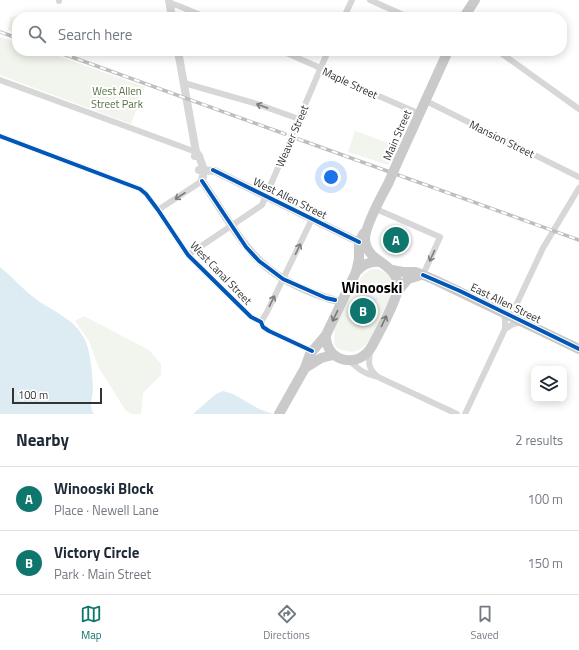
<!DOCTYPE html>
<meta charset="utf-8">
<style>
body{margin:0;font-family:"Titillium Web",sans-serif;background:#f6f6f7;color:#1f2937}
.controls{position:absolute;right:12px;bottom:12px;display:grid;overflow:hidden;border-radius:8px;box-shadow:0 2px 10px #0003}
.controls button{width:36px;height:36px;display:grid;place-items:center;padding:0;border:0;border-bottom:1px solid #e0e1e3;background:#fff;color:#1f2937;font:20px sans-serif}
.scale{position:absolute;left:12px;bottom:10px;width:90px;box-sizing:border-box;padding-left:4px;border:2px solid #333;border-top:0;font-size:11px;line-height:14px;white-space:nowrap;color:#333;-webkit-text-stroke:3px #fff;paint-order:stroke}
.you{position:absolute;left:331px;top:177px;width:14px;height:14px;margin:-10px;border:3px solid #fff;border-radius:50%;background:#1a73e8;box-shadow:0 0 0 6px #1a73e833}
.badge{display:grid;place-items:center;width:26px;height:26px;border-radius:50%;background:#0f766e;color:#fff;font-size:13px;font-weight:700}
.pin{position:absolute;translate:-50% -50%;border:2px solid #fff;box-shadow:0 1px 4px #0006}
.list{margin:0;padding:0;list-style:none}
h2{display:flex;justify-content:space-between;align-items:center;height:52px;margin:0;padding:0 16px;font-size:17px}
h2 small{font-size:13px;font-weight:400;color:#747a83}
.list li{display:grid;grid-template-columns:26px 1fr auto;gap:12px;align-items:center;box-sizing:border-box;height:64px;padding:0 16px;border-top:1px solid #e0e1e3}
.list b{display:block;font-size:15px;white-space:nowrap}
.list p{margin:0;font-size:13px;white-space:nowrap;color:#747a83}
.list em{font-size:13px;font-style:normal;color:#747a83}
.icon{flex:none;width:22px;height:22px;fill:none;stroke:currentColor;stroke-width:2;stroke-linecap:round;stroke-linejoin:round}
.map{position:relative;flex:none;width:579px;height:414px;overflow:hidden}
.search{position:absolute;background:#fff;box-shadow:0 2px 10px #0003;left:12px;right:12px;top:12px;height:44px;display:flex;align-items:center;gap:10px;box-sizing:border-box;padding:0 14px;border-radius:16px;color:#747a83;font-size:15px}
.sheet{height:180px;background:#fff}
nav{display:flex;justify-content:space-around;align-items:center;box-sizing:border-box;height:56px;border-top:1px solid #e0e1e3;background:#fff;font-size:11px;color:#747a83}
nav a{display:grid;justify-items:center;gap:2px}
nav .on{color:#0f766e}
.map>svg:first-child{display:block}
.green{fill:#f1f5ed}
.water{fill:#ddebf3}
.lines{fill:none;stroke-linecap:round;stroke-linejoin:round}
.minor{stroke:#d7d7d7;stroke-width:6}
.tertiary{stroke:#d7d7d7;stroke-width:8}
.primary{stroke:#cacaca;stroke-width:10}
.rail-casing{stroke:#bebebe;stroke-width:3.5}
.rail{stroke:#fff;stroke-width:2;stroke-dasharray:6;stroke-linecap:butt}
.primary-bridge{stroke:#cacaca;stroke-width:10}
.cycleway-casing{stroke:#fff;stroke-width:6}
.cycleway{stroke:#0057b8;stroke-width:4}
.oneway{stroke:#7d7d7d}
.oneway2{stroke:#777}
.labels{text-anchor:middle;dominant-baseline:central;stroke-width:4;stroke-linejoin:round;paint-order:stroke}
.street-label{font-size:11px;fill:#333;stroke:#fff}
.park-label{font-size:11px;fill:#56703f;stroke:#fff}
.district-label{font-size:15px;font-weight:bold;fill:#000;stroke:#fff}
</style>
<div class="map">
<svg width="579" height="414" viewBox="0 0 579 414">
<rect width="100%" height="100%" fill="#fff"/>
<path class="green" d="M41 13V17H17V33L8 30 10 17Z
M0 37 17 42V51H44L145 87 131 124 0 75Z
M355 131 395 145 389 165 348 152Z
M371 269C378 269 383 270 388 275 399 287 388 303 382 315 376 328 366 357 346 351 341 350 336 349 334 343L335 328 355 285 364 274Z
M84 316 149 350 161 364V375L143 393 141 414H131L126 411 99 368 89 341 75 321Z"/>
<path class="water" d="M0 267C13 277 23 290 37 300 54 312 75 319 85 340 91 353 92 373 93 388 93 397 88 406 94 414H0Z
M360 291 378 298 376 302 359 294Z
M223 391 233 394 259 409 273 414H193L216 394Z"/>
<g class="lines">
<path class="minor" d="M59 0V1
M370 0 408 17
M170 3 179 6 205 17
M344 17 352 0
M282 51 316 66 328 74 420 114
M498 51 579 109
M0 80 196 152
M184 83 257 104 299 119
M426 101 579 177
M0 136 140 189 146 194 158 210 188 255 251 317 261 322 263 327 269 331 312 351
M376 209 440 237 423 275
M158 210 202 181
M188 255 262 205 328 51
M511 316 543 248 579 188
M261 322 267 312 312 219
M505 329 513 324 522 322
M370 350C369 363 367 367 377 376
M350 361C359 370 365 374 378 377L457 414
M465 414 505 329V320L504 313"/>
<path class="tertiary" d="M169 0 172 17
M178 51 196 152 195 156
M196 152 199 156 204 170 202 181C226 215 245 256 282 278 293 285 314 294 327 298 332 300 336 300 341 303
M199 170 215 171 359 242"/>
<path class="primary" d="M464 17 475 0
M398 161 448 51
M392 270 403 272H416L435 280 579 349
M356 272C362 265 370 261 380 262
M397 292 408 279 421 275
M326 335C325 362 359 370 372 346 378 335 398 297 398 287 397 261 365 263 365 238 366 224 381 197 388 184
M305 368 321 358 333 355
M279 414 305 368 310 354 326 335 356 272 359 259V242L364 233"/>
<g class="rail-casing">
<path id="rail" d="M0 32 17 38
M55 51 285 134
M298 139 579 240"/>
</g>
<use href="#rail" class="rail"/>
<path class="primary-bridge" d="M388 184 398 161"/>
<g class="cycleway-casing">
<path id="cycleway" d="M0 136 140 189 146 194 158 210 188 255 251 317 261 322 263 327 269 331 312 351
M213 170 359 242
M202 181 246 247 259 261 283 279 326 298 335 300
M423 275 460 291 579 349"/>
</g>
<use href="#cycleway" class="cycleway"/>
</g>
<defs><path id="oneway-shaft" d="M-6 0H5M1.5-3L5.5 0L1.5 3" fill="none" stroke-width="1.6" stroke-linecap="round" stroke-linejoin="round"/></defs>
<g class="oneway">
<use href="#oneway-shaft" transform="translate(262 106) rotate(-160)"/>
<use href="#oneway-shaft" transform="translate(180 196) rotate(147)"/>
<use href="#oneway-shaft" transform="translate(298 249) rotate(-64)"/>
<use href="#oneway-shaft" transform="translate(432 256) rotate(115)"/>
<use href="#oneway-shaft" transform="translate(272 301) rotate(-64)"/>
</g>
<g class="oneway2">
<use href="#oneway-shaft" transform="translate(335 316) rotate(116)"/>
<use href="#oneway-shaft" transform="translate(384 321) rotate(-65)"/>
</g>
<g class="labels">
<g class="street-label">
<text transform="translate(350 83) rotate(25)">Maple Street</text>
<text transform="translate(397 135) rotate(-66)">Main Street</text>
<text transform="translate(292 136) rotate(-67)">Weaver Street</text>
<text transform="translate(502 139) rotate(26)">Mansion Street</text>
<text transform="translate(290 198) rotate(26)">West Allen Street</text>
<text transform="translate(221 273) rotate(46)">West Canal Street</text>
<text transform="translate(506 303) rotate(26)">East Allen Street</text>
</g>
<g class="park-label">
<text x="117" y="91">West Allen<tspan x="117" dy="13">Street Park</tspan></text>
</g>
<g class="district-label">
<text x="372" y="287">Winooski</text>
</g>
</g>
</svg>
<div class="controls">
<button><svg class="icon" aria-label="layers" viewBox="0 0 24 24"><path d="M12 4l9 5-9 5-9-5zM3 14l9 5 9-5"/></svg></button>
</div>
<div class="scale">100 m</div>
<div class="you"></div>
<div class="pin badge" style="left:396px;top:240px">A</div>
<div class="pin badge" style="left:363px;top:311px">B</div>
<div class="search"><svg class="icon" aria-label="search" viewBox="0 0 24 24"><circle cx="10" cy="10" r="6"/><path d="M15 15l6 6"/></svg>Search here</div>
</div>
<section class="sheet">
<h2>Nearby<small>2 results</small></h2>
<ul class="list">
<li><span class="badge">A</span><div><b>Winooski Block</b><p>Place · Newell Lane</p></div><em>100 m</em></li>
<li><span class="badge">B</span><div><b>Victory Circle</b><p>Park · Main Street</p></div><em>150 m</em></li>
</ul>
</section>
<nav>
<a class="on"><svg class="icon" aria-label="map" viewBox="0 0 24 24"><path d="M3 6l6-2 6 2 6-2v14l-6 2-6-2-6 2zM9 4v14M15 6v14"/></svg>Map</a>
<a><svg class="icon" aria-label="directions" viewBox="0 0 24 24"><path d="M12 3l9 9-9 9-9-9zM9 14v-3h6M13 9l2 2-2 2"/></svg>Directions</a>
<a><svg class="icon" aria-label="saved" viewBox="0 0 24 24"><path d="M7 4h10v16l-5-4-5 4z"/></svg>Saved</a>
</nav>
